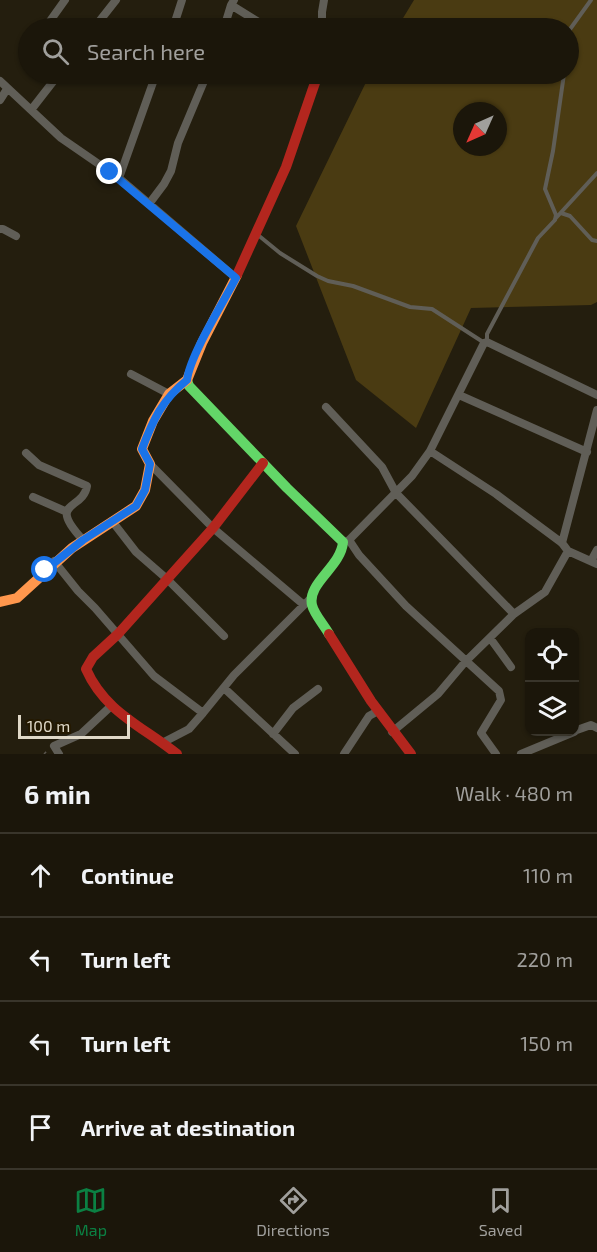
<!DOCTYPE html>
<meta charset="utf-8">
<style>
body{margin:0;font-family:"Exo 2",sans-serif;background:#282318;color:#f1f3f6}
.controls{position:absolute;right:18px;bottom:18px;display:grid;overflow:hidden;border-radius:12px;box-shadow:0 2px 4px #0004}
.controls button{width:54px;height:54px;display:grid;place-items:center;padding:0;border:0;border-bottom:2px solid #39352b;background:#1b160a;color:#f1f3f6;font:30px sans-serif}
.compass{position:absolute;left:453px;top:102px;width:54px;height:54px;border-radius:50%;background:#1b160a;box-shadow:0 2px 4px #0004;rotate:225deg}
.scale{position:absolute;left:18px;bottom:15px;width:112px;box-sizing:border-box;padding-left:6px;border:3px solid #e0d9c8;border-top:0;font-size:16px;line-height:21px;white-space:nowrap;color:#e0d9c8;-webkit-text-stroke:4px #241900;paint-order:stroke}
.stop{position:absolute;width:18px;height:18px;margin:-14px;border:4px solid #1a73e8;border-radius:50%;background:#fff}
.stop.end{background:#1a73e8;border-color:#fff;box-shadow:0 2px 6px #0008}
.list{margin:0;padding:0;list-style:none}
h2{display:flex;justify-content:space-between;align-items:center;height:78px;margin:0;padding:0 24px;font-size:26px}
h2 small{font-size:20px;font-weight:400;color:#a09f9c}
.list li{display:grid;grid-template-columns:39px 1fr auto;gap:18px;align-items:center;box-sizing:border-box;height:84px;padding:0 24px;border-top:2px solid #39352b}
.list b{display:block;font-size:22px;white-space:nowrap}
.list em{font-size:20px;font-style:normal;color:#a09f9c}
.icon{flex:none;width:33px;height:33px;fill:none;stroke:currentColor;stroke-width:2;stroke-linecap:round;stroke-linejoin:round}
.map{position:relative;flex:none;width:597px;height:754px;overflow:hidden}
.search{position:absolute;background:#1b160a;box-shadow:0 2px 4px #0004;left:18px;right:18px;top:18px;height:66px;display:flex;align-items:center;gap:15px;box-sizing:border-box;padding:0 21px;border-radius:33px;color:#a09f9c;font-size:22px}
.sheet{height:414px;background:#1b160a}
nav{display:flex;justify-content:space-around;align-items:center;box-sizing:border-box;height:84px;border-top:2px solid #39352b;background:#1b160a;font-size:16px;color:#a09f9c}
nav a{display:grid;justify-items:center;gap:3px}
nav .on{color:#0b8043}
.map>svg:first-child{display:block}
.green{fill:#4a3b12;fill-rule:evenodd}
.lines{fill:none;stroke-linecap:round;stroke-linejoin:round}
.path{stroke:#5a564e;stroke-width:1.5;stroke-dasharray:3 4.5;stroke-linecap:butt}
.lane{stroke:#605e57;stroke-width:4}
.street{stroke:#605e57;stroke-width:8}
.fast{stroke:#63d668;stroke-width:10}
.slow{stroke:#ff974d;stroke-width:10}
.jam{stroke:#b3261e;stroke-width:10}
.route{stroke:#1a73e8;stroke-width:8}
</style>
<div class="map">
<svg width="597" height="754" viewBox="0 0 597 754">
<rect width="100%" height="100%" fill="#241e0e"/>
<path class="green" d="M414 0H597V302L591 305 471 308 416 428 356 380 296 226 370 74H568V28H397ZM462 111H498V147H462Z"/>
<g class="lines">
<path class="path" d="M44 754 48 750"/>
<path class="lane" d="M568 32 591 0
M561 213 570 216 592 240 597 241
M555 219 597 173
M258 235 280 253 317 276 328 281 353 286 410 307 432 309 483 342
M487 341V334L538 238 555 220 556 215 545 189 553 151 564 74"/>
<path class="street" d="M234 0 231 5 268 28
M45 28 65 0
M94 28 116 0
M173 28 182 0
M224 28 231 5
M322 28V12L324 0
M0 81 61 138 119 178 236 278
M0 100 7 89
M31 110 59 74
M119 178 156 74
M149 204 164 184 171 171 178 143 207 74
M0 229H3L16 236
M131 374 169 394
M459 395 587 452
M326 407 382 467 396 493 514 614
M430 451 496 494 562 543 568 551 597 564
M26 453 39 465 87 486C83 511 46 500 83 540
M150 464 213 528 304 605
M33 497 67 512
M112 521 136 552 167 579 224 636
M349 540 412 476 430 451 484 343 487 342 597 395
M347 541 349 540 359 555 406 606 499 691 501 700 481 733 496 754
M562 543 597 410
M54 561 78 591 95 608 154 676 203 713 234 675 310 599
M591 561 597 550
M490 638 511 667
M224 688 295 754
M574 731 591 725 597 728
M392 732 438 694 465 662 514 614 545 592 568 551
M273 734 293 708 318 689
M162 743 189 729 203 713
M59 754 54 746 81 734 110 707
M344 754 369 716 378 711
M521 754 574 732"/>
<path class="fast" d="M187 380 189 386 287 488 343 542C341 567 307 583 312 605 314 614 324 625 329 634"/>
<path class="slow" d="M0 602 17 598 72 548 136 506 145 490 150 464 142 449 153 421 169 394 187 380 202 343 237 275"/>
<path class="jam" d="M237 275 286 167 318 74
M329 634 371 701 411 754
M177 754C142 726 105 712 86 669L93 657 118 634 213 528 263 463"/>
</g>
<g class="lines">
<path class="route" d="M45 570 83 540 136 506 145 490 150 464 142 449C153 420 162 400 187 380 190 355 223 303 236 278L110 172"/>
</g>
</svg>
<div class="controls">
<button><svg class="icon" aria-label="locate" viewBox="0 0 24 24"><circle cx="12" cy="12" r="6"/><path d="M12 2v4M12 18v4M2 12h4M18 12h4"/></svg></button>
<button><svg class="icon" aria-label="layers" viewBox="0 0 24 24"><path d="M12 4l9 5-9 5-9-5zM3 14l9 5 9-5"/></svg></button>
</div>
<svg class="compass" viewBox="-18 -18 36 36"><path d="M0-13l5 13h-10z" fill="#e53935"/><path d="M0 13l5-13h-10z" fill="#a09f9c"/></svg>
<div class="scale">100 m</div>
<div class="stop" style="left:45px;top:570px"></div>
<div class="stop end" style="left:110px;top:172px"></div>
<div class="search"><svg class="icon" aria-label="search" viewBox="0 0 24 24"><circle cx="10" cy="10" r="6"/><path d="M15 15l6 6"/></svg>Search here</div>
</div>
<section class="sheet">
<h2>6 min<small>Walk · 480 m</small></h2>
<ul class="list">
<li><svg class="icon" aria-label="ahead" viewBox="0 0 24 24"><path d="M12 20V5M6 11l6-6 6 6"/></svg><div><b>Continue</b></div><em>110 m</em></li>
<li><svg class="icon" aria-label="left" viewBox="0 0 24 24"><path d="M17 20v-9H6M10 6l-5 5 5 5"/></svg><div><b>Turn left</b></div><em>220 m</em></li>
<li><svg class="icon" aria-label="left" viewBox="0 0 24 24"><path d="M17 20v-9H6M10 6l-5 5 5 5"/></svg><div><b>Turn left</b></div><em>150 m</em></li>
<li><svg class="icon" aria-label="arrive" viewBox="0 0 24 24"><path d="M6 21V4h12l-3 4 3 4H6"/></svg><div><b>Arrive at destination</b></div></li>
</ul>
</section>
<nav>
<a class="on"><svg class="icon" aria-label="map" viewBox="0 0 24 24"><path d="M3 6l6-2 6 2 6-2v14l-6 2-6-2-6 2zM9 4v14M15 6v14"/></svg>Map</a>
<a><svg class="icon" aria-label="directions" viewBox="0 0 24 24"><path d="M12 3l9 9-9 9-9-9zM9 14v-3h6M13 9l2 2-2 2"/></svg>Directions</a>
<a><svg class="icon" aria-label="saved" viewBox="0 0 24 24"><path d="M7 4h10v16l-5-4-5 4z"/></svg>Saved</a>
</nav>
